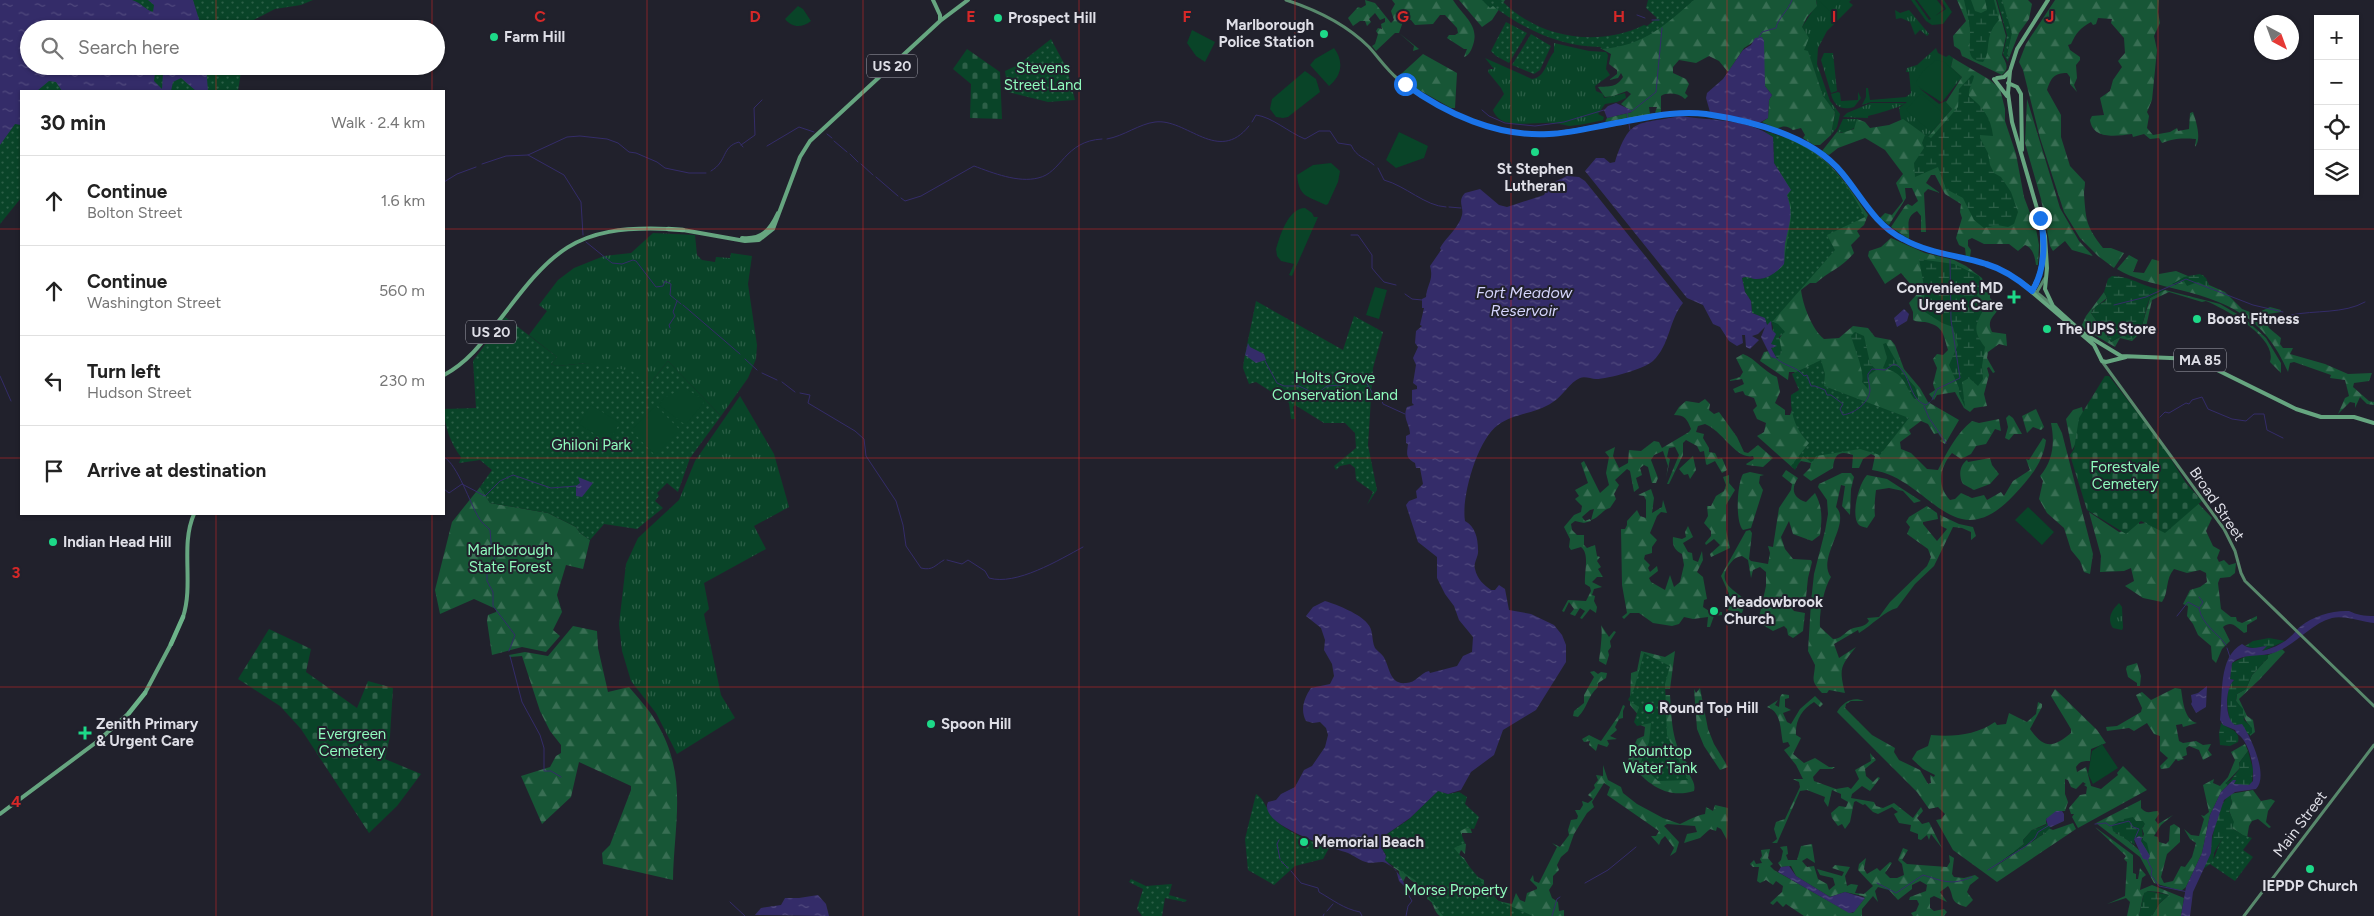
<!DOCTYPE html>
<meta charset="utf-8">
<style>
body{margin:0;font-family:Figtree,sans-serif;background:#f2f2f2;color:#222}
.controls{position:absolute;right:15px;top:15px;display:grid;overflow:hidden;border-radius:0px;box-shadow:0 1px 4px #0004}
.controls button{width:45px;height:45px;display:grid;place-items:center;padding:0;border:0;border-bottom:1px solid #e0e0e0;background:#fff;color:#222;font:25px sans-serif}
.compass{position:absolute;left:2254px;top:15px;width:45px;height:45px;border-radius:50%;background:#fff;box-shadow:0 1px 4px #0004;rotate:139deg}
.stop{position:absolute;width:15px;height:15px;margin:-11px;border:4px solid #1a73e8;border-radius:50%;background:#fff}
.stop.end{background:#1a73e8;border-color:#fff;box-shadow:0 1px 5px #0008}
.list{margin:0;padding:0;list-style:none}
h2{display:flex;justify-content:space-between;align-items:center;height:65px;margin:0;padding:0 20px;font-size:21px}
h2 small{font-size:16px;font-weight:400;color:#767676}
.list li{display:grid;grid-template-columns:32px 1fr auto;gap:15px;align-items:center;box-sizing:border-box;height:90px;padding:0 20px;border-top:1px solid #e0e0e0}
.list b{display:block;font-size:19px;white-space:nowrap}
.list p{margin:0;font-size:16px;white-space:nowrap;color:#767676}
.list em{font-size:16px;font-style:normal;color:#767676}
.icon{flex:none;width:28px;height:28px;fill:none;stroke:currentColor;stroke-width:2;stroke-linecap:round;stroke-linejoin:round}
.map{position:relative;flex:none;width:2374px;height:916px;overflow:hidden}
.search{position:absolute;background:#fff;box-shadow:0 1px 4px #0004;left:20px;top:20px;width:425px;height:55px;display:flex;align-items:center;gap:12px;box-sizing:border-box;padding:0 18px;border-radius:28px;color:#767676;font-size:19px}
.panel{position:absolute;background:#fff;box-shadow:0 1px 4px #0004;left:20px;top:90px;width:425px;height:425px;border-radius:0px}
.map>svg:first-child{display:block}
.grass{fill:url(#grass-tufts)}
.forest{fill:url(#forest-firs);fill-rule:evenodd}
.wetland{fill:url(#wetland-marsh)}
.cemetery{fill:url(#cemetery-stones)}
.park{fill:url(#park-dots)}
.pitch{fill:#094428}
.water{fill:url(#water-ripples)}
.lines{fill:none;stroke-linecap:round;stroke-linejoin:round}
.stream{stroke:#342c69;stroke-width:1}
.secondary{stroke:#58896c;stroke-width:3}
.primary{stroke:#66a680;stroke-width:4}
.trunk{stroke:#6cb389;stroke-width:4.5}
.route{stroke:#1a73e8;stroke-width:6}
.grid{fill:none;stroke:#d62828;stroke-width:1;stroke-opacity:0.55}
.poi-dot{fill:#1dd988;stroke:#21212c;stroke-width:2}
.labels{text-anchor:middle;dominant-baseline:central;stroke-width:4;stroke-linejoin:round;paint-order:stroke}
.shield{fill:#21212c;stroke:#a5a5ae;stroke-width:1}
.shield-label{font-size:14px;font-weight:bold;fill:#dedee6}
.poi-label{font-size:15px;font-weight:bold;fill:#dedee6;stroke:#21212c;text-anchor:start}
.park-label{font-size:15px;fill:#8ffbbd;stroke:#21212c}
.street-label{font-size:15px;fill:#dedee6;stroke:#21212c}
.water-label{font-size:16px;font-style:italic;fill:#d5d5fc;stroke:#21212c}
.grid-label{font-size:16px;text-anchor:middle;font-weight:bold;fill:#d62828;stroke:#21212c;stroke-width:4;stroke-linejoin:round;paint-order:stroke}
</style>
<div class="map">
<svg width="2374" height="916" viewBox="0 0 2374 916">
<defs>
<pattern id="grass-tufts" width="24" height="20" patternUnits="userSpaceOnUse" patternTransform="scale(1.25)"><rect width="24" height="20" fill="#094428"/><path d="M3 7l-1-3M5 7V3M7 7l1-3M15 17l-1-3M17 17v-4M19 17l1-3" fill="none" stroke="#2c5f47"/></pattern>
<pattern id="forest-firs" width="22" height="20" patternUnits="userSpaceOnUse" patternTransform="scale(1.25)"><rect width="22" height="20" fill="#175636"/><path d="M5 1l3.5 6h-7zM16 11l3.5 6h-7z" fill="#386e53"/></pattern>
<pattern id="wetland-marsh" width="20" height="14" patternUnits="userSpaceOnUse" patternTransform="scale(1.25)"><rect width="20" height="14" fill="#094428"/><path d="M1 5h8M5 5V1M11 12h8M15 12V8" fill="none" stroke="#2c5f47"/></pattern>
<pattern id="cemetery-stones" width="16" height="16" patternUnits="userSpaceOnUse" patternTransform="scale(1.25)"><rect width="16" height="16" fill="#094428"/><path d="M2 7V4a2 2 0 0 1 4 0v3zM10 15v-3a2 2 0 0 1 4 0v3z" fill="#2c5f47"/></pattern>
<pattern id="park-dots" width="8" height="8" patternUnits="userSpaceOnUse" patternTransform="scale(1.25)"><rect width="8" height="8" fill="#094428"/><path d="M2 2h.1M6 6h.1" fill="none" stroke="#2c5f47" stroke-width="1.8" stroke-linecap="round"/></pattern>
<pattern id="water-ripples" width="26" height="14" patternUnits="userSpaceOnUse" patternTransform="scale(1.25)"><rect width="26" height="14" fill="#342c69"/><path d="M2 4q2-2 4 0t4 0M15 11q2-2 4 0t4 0" fill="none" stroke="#514a7e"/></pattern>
</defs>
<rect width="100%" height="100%" fill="#21212c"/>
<path class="grass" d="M1816 0H1851L1849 2 1853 5 1827 31 1818 48 1817 64 1830 101 1840 114 1837 127 1831 135 1835 112 1823 97 1808 52 1804 51 1802 27 1817 4Z
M1895 10 1900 13 1909 10 1929 34 1927 36 1920 30 1915 35 1910 22 1901 18 1896 19Z
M1554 43 1589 51 1606 52 1608 55 1606 69 1610 75 1595 86 1596 91 1603 94 1604 98 1625 93 1626 98 1617 102 1605 104 1598 114 1604 117 1603 120C1596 122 1575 126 1569 126 1563 125 1558 123 1553 123 1537 122 1521 126 1505 122 1499 120 1494 114 1493 110L1504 94 1501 88 1488 72 1489 69H1494L1485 58 1532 79C1546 77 1546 61 1554 52Z
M1936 48 1938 53 1946 57 1949 55 1953 58 1951 67 1962 77 1942 102 1919 88 1939 104 1946 101 1952 109 1928 137 1901 120 1899 108 1907 102H1871L1862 105 1866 97V88H1868L1870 100 1906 97 1911 93 1909 72H1906L1907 68 1917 65Z
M1824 53H1833L1837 91 1831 93 1821 60Z
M1838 92 1840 93 1841 101 1858 100V92L1861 98 1854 107C1842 111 1834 106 1831 94Z
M1871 103H1905C1902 107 1876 114 1868 116V118L1843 117 1847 113Z
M1843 119H1857L1856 127 1845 133 1837 132Z
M653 233 695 235 697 255 702 260 715 262 716 257 730 258 731 253 752 256 748 284 757 345 756 359 748 378 721 416 668 361 648 386 587 363 557 366 551 364 557 357 529 335 547 311 539 305 558 280 574 268 604 256 631 253Z
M740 396 774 454 789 507 754 526 766 549 704 583 709 609 704 614 721 695 735 718 677 754 656 713 631 681 622 651 619 624 626 564 638 538 679 500 695 461Z
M2119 603 2122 607 2123 628 2122 630 2113 628C2106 618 2113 609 2119 603Z"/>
<path class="forest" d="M1365 0 1375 3 1391 23 1394 20 1391 11 1395 4 1392 0H1453C1462 15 1480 25 1473 45 1471 51 1469 55 1464 57L1467 49H1464L1447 38 1449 35H1455L1458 33 1457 28 1445 15H1440L1433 24 1415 25 1411 20 1404 19 1399 33 1419 49 1413 51 1414 46 1399 33H1395L1376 51 1372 46 1375 44 1378 34 1376 31 1378 28 1382 29 1381 24 1385 22V18L1380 20 1375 13 1369 19 1371 22 1367 26 1365 21H1360L1353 26 1348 18 1358 7 1361 8 1366 5Z
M1459 0H1505L1492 20 1482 27Z
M1690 0H1816L1817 6 1807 17 1802 27 1809 38 1804 50 1808 51 1823 96 1835 112 1831 135 1820 145H1814L1803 138 1805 135 1801 128 1793 130C1788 126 1783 125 1777 129L1762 122 1768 118 1769 100 1772 95 1765 86 1761 37 1744 48 1728 72 1719 61 1709 56 1696 63 1679 60 1673 67V73L1686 79 1689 84 1685 93 1688 96 1685 99C1679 93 1667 92 1661 96V112L1655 113 1657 107H1649L1650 114 1605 122 1607 118 1632 112 1621 104 1631 94 1627 91 1613 96 1605 97 1598 87C1610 86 1616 88 1623 77L1621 73 1618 78 1609 80 1617 74V70L1609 64 1611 54 1600 48 1623 43Z
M1957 0H1996L2006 36 2002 55C2006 63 2010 68 2002 75L1962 56 1960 50 1954 46 1953 36 1966 21Z
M1999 0H2028L2032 4 2029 19 2019 33 2009 58 2007 54 2011 35Z
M2055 0H2159L2158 12 2160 23 2154 36 2157 50 2152 100 2147 112 2149 116 2147 128 2153 135 2170 132 2177 128 2178 131 2189 129 2190 113 2193 112C2196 121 2202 139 2195 147L2196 139C2180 138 2176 138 2162 143L2159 138 2150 139 2144 134 2133 137 2132 134C2116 136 2093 140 2090 120L2092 116 2104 115 2100 98 2110 91 2113 80 2122 67 2118 61 2125 53 2124 38 2111 23 2112 19 2098 18 2096 24 2093 25 2091 22C2080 28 2076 33 2071 44L2068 45 2070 50 2080 57V60L2076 65 2077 78 2074 85 2077 92 2070 84V77L2067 73C2054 73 2051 78 2047 90L2061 115V137L2070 166 2085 182C2085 187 2084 189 2084 194 2086 221 2086 226 2103 248H2111L2124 253 2114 268 2098 256 2080 238 2064 212 2040 138 2023 70 2019 62 2026 44Z
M1423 54 1457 73 1455 108H1451L1412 86 1400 75Z
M1953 58 1990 80 2000 89 2005 109V121L2016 154 2024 197 2036 229 2039 245 2038 265H2036C2035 257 2033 248 2025 245L2018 251 2009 244H1984L1972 238 1968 240V246L1971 250 1970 257H1966L1965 248 1959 245 1956 238 1962 218 1960 212 1961 204 1945 194 1935 175H1931L1926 183 1940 193 1928 189 1924 193 1926 232H1921V216L1917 211C1904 218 1910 227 1909 239L1891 227 1905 206 1908 204 1912 206 1918 201 1912 188H1905L1906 198 1889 225 1880 218 1885 213 1892 215 1903 201 1896 183 1903 174 1885 150 1865 138 1838 148 1829 155 1822 151 1837 132 1842 133 1854 129 1857 119 1865 122 1870 128 1889 125 1903 119 1928 137 1952 109 1946 102 1962 77 1951 67Z
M2027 99 2060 208 2079 241 2093 256 2072 250 2065 241 2053 251 2050 246 2041 199 2025 143Z
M1785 137C1827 153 1844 180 1868 215L1864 225 1857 231 1860 236 1851 245 1854 253C1843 267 1828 272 1816 283H1810L1801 290C1803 306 1812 329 1824 339L1839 338 1853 326 1868 328 1875 337 1891 340 1895 345 1904 369 1920 388 1928 402 1959 420 1945 444 1940 441 1942 439 1938 433 1934 434 1928 424 1921 421 1909 430 1911 434 1900 442 1901 449 1911 453 1927 469 1938 470C1947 452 1956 434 1972 421L1979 423 1999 419 2001 431 1995 429 1986 444 1976 446 1971 454 1961 459 1952 453C1940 467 1936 485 1950 500L1955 499 1961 493 1972 498 1984 495 1987 500 2001 492 2004 496 2013 481 2030 470 2026 459 2029 460 2043 438 2046 440C2043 463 2030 478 2014 495 1953 560 1930 478 1872 470L1875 456 1871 454 1863 459 1859 468H1852L1853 455C1840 450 1834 454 1833 468L1811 481 1803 475 1810 468 1811 463 1801 461 1793 468 1757 436 1764 432 1766 423 1757 419 1753 410 1757 406 1754 398 1745 395 1743 391 1735 393 1733 389 1744 384 1742 379 1730 381V380L1740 377 1743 372 1736 358 1743 354C1755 358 1764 372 1777 377L1780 392 1775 403 1785 410V415H1790L1800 389 1798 375 1794 372H1789L1788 380 1760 361 1764 352 1769 351 1773 358 1781 350 1778 341 1784 331 1771 321 1783 139Z
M1891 238 1925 253 1954 260 1966 266 1982 278 1986 291 1990 293V298L1999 308C1994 317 1986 320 1992 332L2006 334 2007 346 1999 344 1988 352 1987 358 1995 372 1993 373 1989 367 1987 368 1989 375 1984 394 1987 406 1974 408 1970 412 1964 408 1955 392 1937 395 1934 400 1929 394 1935 390 1933 384 1937 368 1933 359 1937 354 1943 355 1948 350C1943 334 1944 326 1925 322 1921 322 1917 322 1913 320V312L1909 303 1918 293 1901 273 1885 284 1868 256 1869 251 1881 247Z
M2129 255 2138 260 2133 272 2144 273 2152 259 2159 261V274L2176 271 2188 276 2203 275 2209 285 2225 292 2242 309 2255 314 2270 307 2281 310V312L2268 314 2264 318 2269 328 2281 338 2280 344 2283 348H2293L2290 354 2325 364 2348 374 2372 373 2369 381 2354 383 2353 387 2369 401 2374 402V405L2367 404 2360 397 2355 408V403L2350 402 2338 414 2345 398 2349 396 2345 380 2330 378 2331 375 2294 362 2290 363 2288 372C2264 316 2227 301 2172 288 2153 283 2133 279 2117 269Z
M2165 290 2220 304 2244 318 2266 338 2281 363V373L2270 362C2278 337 2225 309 2206 301L2202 302 2169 292 2152 300 2146 327 2132 341 2120 338 2115 347 2081 327 2086 316 2104 292 2107 298 2093 309 2091 313 2111 342 2124 335 2133 338 2142 326 2150 298Z
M1705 399 1710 404 1709 410 1714 414 1719 412 1737 437 1744 452 1748 453 1758 445 1773 458 1763 467 1747 465 1746 464 1754 459 1753 456C1736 460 1723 431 1705 424L1698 426 1696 432 1704 434 1703 438 1709 448V452L1715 453 1718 459 1722 458 1727 470 1722 473 1715 461 1707 465 1706 464 1704 451 1700 452 1697 446 1686 440 1683 443V455L1669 484H1667L1679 455 1675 447 1669 448 1667 457 1670 459 1666 478 1668 466 1663 451 1654 455 1651 460 1658 478 1656 483H1652L1648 467 1644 465 1640 468 1642 475 1636 478 1639 488 1634 492 1630 471 1627 469 1615 480 1619 485 1614 494 1616 499 1610 508C1603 509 1599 518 1591 520L1594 509 1590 510 1582 517 1585 521 1590 519 1591 521 1584 523 1575 521 1571 524 1572 530 1577 535H1584V545L1587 548 1595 545 1597 556 1600 557 1597 561 1601 567 1598 569 1603 577H1597L1592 582 1602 587 1594 589 1592 595 1595 596 1594 601 1597 607 1596 613 1590 609 1582 619 1580 618 1585 611 1580 608 1575 616 1570 614 1574 609 1569 602 1564 612 1562 611 1568 600 1586 601 1591 591 1590 587 1585 584C1584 572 1590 554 1581 547L1571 550 1569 547 1570 539 1564 527 1574 515 1581 512 1582 506 1575 499 1579 496 1575 490 1588 483 1581 463 1584 461 1600 493 1609 485 1606 473 1609 457 1605 452 1615 447 1613 456 1619 468 1628 463 1629 450 1641 451 1654 441 1659 442 1662 448 1689 432 1691 429C1687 419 1685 415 1674 415L1679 407 1686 401 1699 403Z
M2082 407 2083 412 2076 443 2072 450 2066 419 2073 410Z
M2036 409 2044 427 2041 430 2033 427 2027 433 2022 416Z
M2009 415 2013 418 2022 434H2014L2009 440 2005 438 2008 427 2006 418Z
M2051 423H2057L2062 433 2093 554 2090 574 2084 572 2080 561 2071 550 2064 528 2047 513 2039 499 2043 481 2040 476C2053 461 2055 443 2051 423Z
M1693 456 1696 470 1690 479 1688 474 1684 475 1679 469Z
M1990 458 1992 465 1999 474 1990 484 1974 490 1963 484C1958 475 1960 465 1967 460L1968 462Z
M1786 470 1798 478C1791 488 1792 498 1806 502L1815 493C1823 508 1822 519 1820 535L1812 541 1793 534 1789 521 1781 537 1785 549 1793 559 1811 560 1812 562 1808 578 1806 597 1794 599 1789 605 1794 611 1805 613 1803 631 1793 638 1788 635 1787 629 1784 626 1773 631 1758 622 1766 586V572L1760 567 1753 570 1751 578 1748 560 1742 556C1735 557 1733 560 1729 565 1715 584 1738 591 1746 601L1742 613 1728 610 1729 594 1721 576 1746 531 1750 530 1752 533 1749 559 1751 561 1768 564 1770 553 1768 546 1773 547 1779 508 1791 490 1792 484 1782 476Z
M1750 472 1764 475 1760 476 1759 483 1763 490 1751 528 1743 530C1735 522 1737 484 1743 474Z
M1842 473H1851L1854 477 1851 489 1850 515 1842 506 1845 486 1841 485 1836 507C1852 523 1816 558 1831 577 1824 588 1819 612 1820 627L1833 639C1841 639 1844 633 1851 629 1858 626 1864 628 1869 621L1867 618 1879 617 1890 602 1927 566 1931 557 1928 549 1907 534 1910 527 1906 522 1909 517 1927 506 1937 513 1938 519 1923 522V524L1937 541 1947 529 1941 526 1940 515 1959 524 1973 527 1976 536 1971 540V532L1962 528 1953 527 1934 566 1915 584 1897 608C1885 611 1872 625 1859 633L1858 630 1834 644 1839 658 1856 647C1840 667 1839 668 1845 693L1829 690 1827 693H1822C1810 680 1814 681 1815 665L1808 651 1811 602 1814 574 1825 531 1828 514 1827 500 1818 487 1819 484Z
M1729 475V483L1735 490 1726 505V530L1730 548 1711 557 1710 554 1720 545 1714 539 1706 545 1705 543 1711 536V531L1704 523 1708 516 1707 506H1711L1716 496 1724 491 1726 485 1723 477Z
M1867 475 1887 479 1921 501 1914 503 1903 491 1889 488 1876 490C1875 498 1874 508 1875 516L1867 528C1864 527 1858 526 1857 522 1852 511 1859 483 1867 475Z
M480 487 490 503 548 513 576 527 580 533 590 540 583 569 566 565 557 595 562 612 553 630 560 636 546 652 522 647 492 655 487 621 488 615 496 612V609L474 599 440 614 435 590 452 522Z
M1651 489 1654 498 1652 513 1662 507 1663 500 1667 513 1661 512 1657 516 1650 533 1657 540 1652 547V553L1645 555 1644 559 1650 565 1648 568 1650 572 1657 566 1658 571 1649 578 1651 582 1665 590 1670 575 1674 587 1680 582 1684 565 1682 554C1675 550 1672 546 1673 537L1682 539 1686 537 1685 532 1688 526 1693 537 1683 543 1688 552 1692 553 1693 560 1698 562 1702 551 1703 560 1697 572 1703 577 1707 599 1704 600 1703 607 1709 611 1722 612V615L1714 616 1710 627H1707L1708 617 1693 619 1684 617 1679 624 1672 626 1653 623 1639 613H1630L1624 619 1622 617 1627 613 1622 585 1621 529H1625L1627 525V521L1637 510 1640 516 1646 518V500L1644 496 1638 495Z
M2197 502 2212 518 2206 531 2213 546 2220 550 2217 558 2219 562 2224 560 2229 565 2236 563 2235 573 2230 577 2220 578 2218 583 2221 609 2231 617H2236L2237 621 2242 623 2257 616V619L2247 625V632L2244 633C2236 627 2232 620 2223 627L2230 641 2222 649 2216 663 2212 659 2211 646 2198 635 2193 624 2187 616 2188 606 2183 604 2190 590 2200 587 2207 582 2206 573 2200 570 2187 573 2174 569C2165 579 2169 592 2162 602L2143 598 2125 586 2134 581 2131 568 2124 571 2100 572 2101 556 2089 512 2119 532 2124 531 2139 515V524L2152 522 2165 529H2170L2175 521Z
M1601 625 1609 637 1614 631 1616 632 1610 641 1611 647 1608 651 1609 655 1606 665 1599 661C1600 653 1603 632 1601 625Z
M573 626 597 631 598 648 608 692 629 687C638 698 648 708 655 720 689 775 674 821 673 880L603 864 602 853 610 845 631 790V786L579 762 571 797 542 824 521 776 550 767 556 756 561 753V745L550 731 540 711 522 656 510 657 509 655 525 652 548 656Z
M2282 649 2285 652 2259 680 2239 699 2247 716 2253 720 2255 732 2250 736V726C2242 718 2243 709 2236 701L2237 694 2246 689 2252 675 2268 658V655Z
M1641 651 1665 657 1675 651 1670 689H1664L1665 695H1670C1672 719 1671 743 1687 763 1685 774 1697 780 1694 791 1666 800 1644 782 1628 760L1637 739 1644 736 1645 727 1638 724 1639 716 1630 705 1631 673 1637 671Z
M2137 663 2141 676 2140 686H2137V683L2128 677 2126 669 2127 666Z
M1594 671 1598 674 1601 672 1607 673 1606 678 1598 683V687C1587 697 1588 707 1578 717L1573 716 1574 711 1584 703V695L1594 677 1590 672Z
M1700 688 1708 729 1714 744 1728 767 1720 770 1704 746 1697 729 1694 689 1696 693Z
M2175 688 2181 689C2183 701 2184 720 2197 723L2183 727 2182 724 2176 725 2179 741 2183 743 2196 741 2203 745 2211 744 2208 750 2212 755 2203 760 2199 750 2189 746 2186 748 2187 755 2182 757 2184 759 2178 761 2176 759 2169 768 2161 769 2160 766 2168 758 2160 751V736L2154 734 2147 723 2134 731 2129 728 2107 731 2106 727 2117 726 2141 712 2142 708 2136 695 2142 692 2151 700Z
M2055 689 2097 730 2106 743 2091 749 2090 761C2083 761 2080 761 2076 767L2077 772 2086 767 2091 786 2101 789 2118 775 2117 773 2123 766 2147 790 2078 828 2072 817 2074 814H2071L2069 808 2080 795 2086 794 2087 787 2084 785 2086 784 2083 782 2076 789 2071 787 2068 780 2065 779V794L2068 802 2065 811H2060L2046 819V824L2032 830 2023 840 2024 844 1996 866 2045 833 2048 828 2053 830 2073 823 2076 829 1997 882 1953 850 1936 820 1941 819 1945 814 1938 807 1929 809 1917 792 1837 712C1843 702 1853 696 1864 701H1851L1846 704 1845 708 1872 735 1895 748 1894 752 1899 760 1920 770 1928 784 1931 783 1930 775 1934 777 1935 775 1923 769 1912 759 1917 751 1928 746 1931 735C1954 737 1976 735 1995 722L1997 725 2006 724 2009 713 2027 722 2036 714 2038 702 2042 704V707L2030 729C2044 749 2053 748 2071 733V729L2051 696Z
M1782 694 1789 695V698L1785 699V707L1791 710 1783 713 1787 722 1791 724 1800 709 1815 696 1823 704 1820 707 1814 702C1802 709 1795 721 1796 735L1801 738 1793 754 1804 763 1815 758 1829 767H1835L1832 769H1820L1813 777 1814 781 1836 789 1848 787 1851 789 1859 779 1855 770 1871 761 1870 753 1876 760 1865 769 1866 776 1873 782 1878 777 1880 778 1870 791 1862 786 1852 794 1851 798 1874 802 1876 806 1883 808 1894 803 1913 818 1921 807 1923 811 1917 818 1922 824 1929 822 1942 848 1931 834 1929 840 1927 835 1921 840 1918 839V834L1910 831 1911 825 1899 823 1894 814 1898 812 1892 807 1878 814 1873 812 1865 804 1863 805 1856 801 1854 802 1850 822 1845 829 1842 824 1838 826 1832 818 1831 813 1839 806 1846 807 1848 802 1841 798V794L1832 790 1828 807 1824 801 1825 797 1807 790 1800 791 1777 843H1772L1777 839 1774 829 1776 822 1785 819 1800 787 1799 782 1793 779H1803L1796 765 1784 750 1790 746 1788 742 1783 743C1780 730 1782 712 1767 707L1778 700 1775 705 1779 707 1780 697Z
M1623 705 1625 706 1623 711V718L1619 719 1615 727 1617 730 1610 736 1617 739 1607 740 1609 744 1607 747 1598 744 1596 751 1589 745 1590 741 1584 742 1582 739 1589 735 1601 741 1619 715Z
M2245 744 2248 751 2239 763 2240 768 2226 783 2228 785 2221 792 2210 815 2202 853 2186 887 2181 891 2154 883 2140 857 2096 823 2141 800V808C2147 815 2151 811 2158 811L2159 814 2155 820 2158 824 2173 815 2161 825 2154 836 2158 837 2159 842 2166 844 2169 841 2170 826 2174 824 2180 828V842L2167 854 2161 877 2164 883 2173 881 2181 866 2185 867 2192 857 2196 843 2190 839 2184 829 2191 835 2199 836 2204 819 2201 815 2204 816 2209 812 2203 785 2214 779 2213 783 2220 786 2228 777 2235 760 2231 752ZM2136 821 2143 822 2144 826 2142 828 2144 834 2139 850 2124 837 2115 833Z
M1603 765 1608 780 1621 787 1623 793 1637 804 1663 818 1680 824C1689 820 1695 816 1705 814L1706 807 1713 811 1715 805 1728 808 1727 840 1721 829 1717 827 1716 831 1710 829 1700 838 1684 843 1687 834 1697 832 1695 826 1667 824 1664 826 1679 842 1676 852 1670 856 1674 848 1665 836 1661 840 1659 845 1651 836H1656L1659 831 1610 797 1607 795 1610 787 1604 783 1592 802 1594 807 1587 813 1574 834 1568 851 1561 857 1557 865 1559 870 1553 876V884L1549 890 1552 898 1558 902 1559 911 1564 910V916H1440C1433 912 1435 902 1427 899L1428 894 1406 876 1403 882 1400 880 1399 871 1393 867 1469 824 1472 833H1462L1461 842 1466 844 1465 854 1461 850 1459 855 1464 858 1474 875 1484 880V885L1498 901 1512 904 1516 893 1520 900 1525 902 1527 893 1537 889V887L1530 880 1533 875 1534 881 1539 883 1557 847 1552 843 1560 847 1569 835 1568 830 1571 820 1577 819 1578 816 1575 810H1580L1583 805 1582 801 1588 803 1593 799 1588 795 1595 788 1594 785 1598 780 1596 775 1603 776Z
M2253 790 2261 801 2271 799 2275 801 2268 811 2266 822 2271 827 2269 828 2258 819 2252 821 2249 826 2247 838 2232 828 2233 822 2229 810 2232 803 2230 794Z
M2095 827 2133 855V873L2136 874V879H2138L2140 868 2146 875 2142 878 2140 890 2152 885 2184 898 2181 916H2152L2159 904 2169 895 2159 892 2148 891 2143 896 2139 916H2127L2130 902 2126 898 2107 904 2125 896 2127 862 2124 859 2126 856Z
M1812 844 1815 863 1807 858 1802 861 1807 867 1814 866 1818 879 1827 884 1829 890 1835 885 1833 878 1820 875 1817 869 1842 876 1844 872 1832 868 1835 865 1850 867 1845 876 1847 886 1851 884 1858 885 1855 893 1864 894 1873 886 1858 870 1859 864 1866 858 1864 869 1867 874 1877 868 1880 871 1890 862 1892 863 1885 873 1890 878H1897L1904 875 1902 864 1898 860 1903 848 1908 850 1902 860 1907 864 1947 867 1950 862 1949 855 1954 858 1952 874 1954 877 1964 878 1975 875 1979 878 1970 885 1967 892 1973 900 1966 907C1948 902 1955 896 1948 886L1940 892 1947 902 1934 896 1930 898V908L1934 911 1944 909 1947 912 1944 916H1913L1911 913 1916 911 1919 904 1917 900H1909L1910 897 1926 891 1927 885 1920 881 1912 885V889L1898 900 1889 890 1878 887 1875 891 1878 902 1873 896 1862 909V916H1804L1786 904 1783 907 1777 901 1773 905 1770 903 1782 892 1783 886 1776 881 1773 885 1766 880 1760 883 1757 881 1759 867H1753L1750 864 1754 860 1756 864 1762 863 1760 859 1762 856 1761 850 1770 849 1768 858 1773 864 1770 866 1774 870 1846 911 1853 913 1865 898 1863 896 1845 892 1830 897 1796 876 1791 866 1781 867 1778 863 1781 860 1783 851 1780 847 1787 846 1788 854 1786 855 1788 860H1797L1801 846Z"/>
<path class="wetland" d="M1964 0H1971L1975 11 1981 13 1987 10 1985 0H1994L1999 20C1983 36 1992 52 1983 62 1964 60 1971 45 1970 33 1970 22 1966 10 1964 0Z
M1972 75 1974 76C1973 83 1968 88 1969 96 1983 107 1991 118 1993 136L1980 135V138L1988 153 1990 165 1994 173 2001 177 2011 192 2018 212 2014 224 2008 227 1997 225 1984 228 1974 220 1963 198 1946 189 1938 167 1915 177 1914 163 1924 148 1922 143 1925 135 1931 138 1958 107 1959 89Z
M1919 259 1954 264 1979 276 1982 286 1977 295 1986 305C1976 324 1971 329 1985 347L1982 366 1983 379 1978 386 1969 378 1962 382 1965 407 1959 394V388L1949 365 1958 345 1953 327 1942 323 1922 310 1925 292Z
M2200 274 2206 278 2209 285 2208 287 2198 282 2187 286 2184 281 2175 285 2172 284 2184 277Z
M2112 276C2132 276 2146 289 2165 290L2150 298C2143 312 2146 331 2130 340L2123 335 2111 342 2091 313 2096 306 2105 301 2107 298 2104 292 2108 279Z
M1771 321 1778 324 1785 332 1779 337 1782 352 1777 359 1771 348 1775 347 1771 344 1773 327Z
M1855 332 1864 336 1870 363 1876 370 1869 375 1868 389 1862 382C1865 372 1854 347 1851 336Z
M1886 343 1902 372 1915 387 1919 399 1915 400C1904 385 1905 373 1883 368L1887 358 1883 344Z
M2269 638 2285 641 2263 651 2265 646 2257 649 2245 646 2253 641Z
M2249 655H2268V658L2252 675 2246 689 2237 694 2236 701 2243 709 2244 720 2252 728V733L2249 735 2240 725 2238 726 2231 723C2227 711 2224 690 2234 680L2230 679 2232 663Z
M2221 723C2228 729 2241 730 2238 742L2230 746 2220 745 2219 734Z
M2248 751 2253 769 2252 783 2247 786 2232 785 2231 781 2228 785 2225 783 2231 780 2240 768 2239 763Z
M2230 794 2232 803 2229 811 2234 822 2232 828 2243 835H2231L2222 839 2214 853 2213 862 2203 869C2213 849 2214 808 2230 794Z
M2133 817 2136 821H2143L2145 824 2142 828 2143 840 2147 843 2150 856 2141 841 2134 839 2135 845 2113 831 2112 826 2120 820Z
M2046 822 2051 827 2045 833 1995 866 2024 844 2023 840 2032 830 2046 825Z
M2148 891 2169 895 2159 904 2152 916H2139L2144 893Z"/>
<path class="cemetery" d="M967 49 1000 72 1002 119 970 118 971 84 953 69Z
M2105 376H2109L2160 442 2186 483 2202 501 2165 533 2141 521 2126 534 2087 510 2070 455 2074 449 2079 418Z
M269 629 311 649 306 672 357 708 368 681 393 688 390 736 385 759 421 774 397 806 369 833 301 729 280 706 238 679Z"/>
<path class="park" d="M0 0H313L301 5 275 9 242 26V29H29V66H242L238 91H21V198L0 224Z
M1482 0H1501C1538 38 1597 48 1644 25L1647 26 1657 18 1646 8 1648 0H1694C1664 26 1643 46 1602 49L1601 47C1561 47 1525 30 1493 6L1490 8Z
M1997 0H2002L2012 33 2007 54 2009 58 2008 62 2003 54 2007 35Z
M1506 22 1527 33 1509 63 1496 56 1491 51Z
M1531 34 1551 46 1540 70 1534 74 1512 65Z
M1051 39 1067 69 1075 100 1048 102 1008 92 1005 71 1018 65Z
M1764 131C1815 145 1841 170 1865 217L1827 235 1835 250 1773 321 1768 325 1762 317 1752 313 1751 301 1745 292 1742 278C1748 275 1751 279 1757 279 1768 279 1775 272 1783 266L1791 218V205L1787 196 1791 190 1774 163 1773 137Z
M1256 301 1343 350 1354 316 1383 332 1373 368 1368 445 1377 490 1367 505 1373 492 1356 480 1355 468 1350 464 1340 466 1336 470 1334 466 1356 448 1355 433 1345 423H1324L1295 405 1293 407 1295 419H1291L1289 403 1256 382 1249 384 1243 368 1244 360Z
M505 317 557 357 551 364 557 366 587 363 632 371 648 386 668 361 721 416 690 458 678 492 667 483 657 493 659 496 655 501 663 508 637 529 604 524 590 540 580 533 576 527 548 513 490 503 480 487 492 470 480 460 459 463 461 457C451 444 444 426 444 409L476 408 473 361Z
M1821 360 1825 374 1824 386 1909 418 1880 455 1860 449 1816 456 1812 463 1803 456 1795 470 1791 466 1809 443C1796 431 1790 414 1791 395L1799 390 1792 374Z
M1644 653 1670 666 1665 684 1667 735 1688 780 1658 781 1640 764 1649 742 1651 723 1637 726 1634 722 1639 707 1628 700 1634 689Z
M1438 791 1448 794 1459 792 1467 797 1465 804 1479 817 1474 829 1466 828 1460 831 1465 843 1454 848 1497 900 1533 916H1443L1415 880 1384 860 1386 855 1381 847 1384 836 1408 820Z
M1256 794C1265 800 1265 808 1272 816 1285 833 1311 840 1329 848L1323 859 1295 866 1274 885 1248 870 1245 839Z
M2225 835H2243L2252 838 2243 850 2253 857 2235 881 2210 864C2217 857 2217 844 2225 835Z
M1131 879 1146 886 1172 884 1169 895 1187 900 1185 902 1165 898 1162 916H1142L1137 909 1143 889 1129 882Z"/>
<path class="pitch" d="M1818 0H1841L1831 12Z
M1911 0H1915L1929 20 1931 19 1917 0H1937L1944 9 1935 16 1946 9 1941 0H1944L1952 12 1943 24 1932 25 1926 21Z
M798 6 803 9 811 21C802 28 792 28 785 19Z
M1192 30 1215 42 1205 62 1196 56 1187 43Z
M1334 48C1344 61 1342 76 1329 86L1310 65 1315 59Z
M1936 60 1944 62 1960 76 1941 102 1918 86 1916 82 1923 71Z
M1305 71 1316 79 1320 92 1288 117 1283 118 1276 117 1270 109 1272 99Z
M1921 93 1945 115 1931 132 1906 110Z
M1399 132 1428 146 1424 158 1396 168 1386 160Z
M1331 163 1340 171 1338 182 1328 204 1326 205C1307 196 1299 197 1297 175L1313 165Z
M1305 208 1312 213 1314 217H1318L1292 276 1289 275 1294 264 1281 261 1277 256 1276 249C1280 236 1288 208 1305 208Z
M1375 287 1387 290 1379 319 1366 315Z
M680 390H688L705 401 687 423H683L659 405 664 398Z
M591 405 620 423 608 442 579 424Z
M656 406 680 430 655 455 631 430Z
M2028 507 2054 532 2042 545 2015 520Z
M2102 744 2118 768 2093 784 2088 774 2092 751Z"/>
<path class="water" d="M0 0H132C141 3 146 10 153 12L154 5 148 0H193L202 29H29V66H156L154 81 162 89 163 72 174 73 177 70 176 66H206L208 91H196L181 78 173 82 171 91H62L56 82 49 81 37 91H21V125L15 124 0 145Z
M1762 37 1764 41 1765 86 1772 95 1769 100 1768 118 1759 123 1710 112 1706 98 1707 93 1723 79 1743 50 1751 45 1755 38Z
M1616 103 1631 110 1632 112 1607 118 1604 110 1608 106Z
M1680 116C1711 121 1746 118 1773 137L1774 163 1791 190 1787 195C1794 216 1789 223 1785 244 1784 251 1785 258 1784 264 1777 272 1768 279 1757 279 1750 279 1748 275 1742 278L1745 292 1751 301 1752 313 1765 318 1767 325 1771 321 1772 330 1776 334 1771 344 1777 346 1771 348 1777 359 1771 357 1761 337 1765 327 1758 334 1752 336 1759 340 1750 349 1746 347 1745 335H1742L1743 343 1737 346 1729 341 1720 327 1713 324 1703 305 1687 298 1585 171 1596 158H1604L1610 163 1615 162C1630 116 1638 125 1680 116Z
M1567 176 1579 177 1585 181 1683 303C1669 320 1670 345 1653 361 1644 369 1608 379 1596 379 1591 379 1585 376 1580 378 1570 382 1563 396 1553 402 1536 414 1514 413 1498 425 1477 440 1461 498 1465 521 1475 526 1478 538 1478 550 1479 556 1473 563 1475 569 1477 579 1484 585 1491 590H1495L1499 585 1505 589 1509 610 1531 614 1554 625 1562 635 1566 645V662L1536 710 1503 730 1494 755 1471 772 1461 790 1448 794 1438 791 1410 818 1384 836 1381 847 1386 856 1385 860C1395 870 1401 874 1406 888L1399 881 1396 870C1392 867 1387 863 1383 862 1378 862 1372 863 1369 863 1360 861 1353 855 1348 853 1333 848 1257 825 1268 802L1276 800 1281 794 1295 787 1304 770 1312 766 1325 747 1328 735 1326 728 1320 722 1313 723 1306 721C1300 710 1304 698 1311 688L1330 684 1334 676 1332 664 1324 650 1325 640 1321 628 1306 616 1313 607 1325 601C1338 605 1360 614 1367 623 1374 630 1371 639 1375 648 1377 651 1381 653 1383 656 1390 666 1389 685 1406 683 1416 683 1420 673 1429 671L1430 673 1457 666 1463 656 1472 652 1473 637 1459 620 1454 606 1445 594 1437 578V557L1418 542 1406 505 1409 501 1417 498 1416 491 1423 484 1420 468H1416L1415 463C1405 457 1407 454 1408 444L1406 443V436L1410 434C1410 424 1402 418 1407 407L1414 405 1412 403V390L1417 389V386L1413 383 1416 365 1413 358 1418 347 1415 343 1416 331 1422 326 1420 325 1424 308H1422V299L1426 297C1427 284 1434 280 1430 266L1441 250 1440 248C1446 237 1459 228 1462 215 1464 207 1457 201 1465 193L1480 189 1499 205 1507 207 1544 195 1550 184Z
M1904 309 1909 314 1907 321 1897 327 1894 318Z
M1248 343 1250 347 1264 354 1266 360 1256 363 1245 355Z
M578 477 593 483 582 497 576 496V486L580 483Z
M2349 611C2357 615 2364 616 2374 616V623C2362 622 2344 615 2332 618 2310 624 2297 644 2276 652 2261 658 2244 652 2232 663L2230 679 2234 680C2225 688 2224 718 2235 725L2242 724C2251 737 2269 776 2256 789L2235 792 2224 800 2212 836 2211 853 2193 892 2190 916H2181L2186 887 2202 853 2210 815 2221 792 2233 780H2236L2234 784 2249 785 2253 781C2254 767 2251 750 2242 738 2239 734 2237 735 2235 730L2223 725 2220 720C2223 695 2218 657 2242 644 2252 651 2256 647 2267 646L2262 651C2273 648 2282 644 2290 637 2294 634 2297 629 2301 626 2313 616 2334 610 2349 611Z
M2207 686 2206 707 2196 713 2191 704 2192 702 2191 695 2198 693Z
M2056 811H2062L2064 814V821L2051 827 2048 826 2046 819Z
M2139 836 2142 838 2141 841 2150 856 2148 860 2143 859 2134 839Z
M1789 866 1796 876 1830 897 1845 892 1865 898 1854 912 1849 913 1778 872 1781 867Z
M818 895 826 904 829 916 755 915 761 908 781 905 785 898H799Z"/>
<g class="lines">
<path class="stream" d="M1637 15 1645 18
M1652 20H1659
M1759 37 1762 32 1776 28C1778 18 1788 11 1792 0
M1482 110 1489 116 1505 123 1535 126 1564 122 1604 110
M1632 111 1656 92 1662 28
M1627 113 1628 118
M1252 122 1256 115C1272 117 1288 132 1305 139L1319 131H1330L1338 143 1351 145C1357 158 1365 157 1374 165
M1629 124 1630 130
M827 134 832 138
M1107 139C1124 136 1139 124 1155 122 1187 118 1218 165 1249 126
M834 141 847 152
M741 145 755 135 754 108 762 100
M767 146 799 127 814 132
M850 154 858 162
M528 155 564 175 581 202 583 235
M482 164 506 156 528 155 567 137 580 136 607 139 618 143 629 152 636 153 657 162 665 168 689 173H706
M861 164 873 175
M1378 168 1384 180C1406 186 1425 206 1446 207
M711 171C728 161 721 147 739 142L743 147
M876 177 898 196
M444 182 457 174 476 167
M901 198 905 201 921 196 974 166C993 173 1018 183 1038 178 1062 173 1064 141 1102 139
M1449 207 1461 208
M1351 235H1358L1372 255V268L1376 273 1384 282 1396 285
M586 242 612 263 622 264 633 260 636 261 656 287 663 286 665 281 671 284 670 295 681 304
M1405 294 1412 299 1422 300
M683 305 740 354
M2114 305 2146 297 2186 279 2253 305 2283 312
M2291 315C2315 310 2344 314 2365 302
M670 328 669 325 675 316 673 312 677 301
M745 359 757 370
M1777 359C1784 366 1798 367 1804 376L1807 375 1811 386H1815L1825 390 1827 395H1831L1843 404 1840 409 1843 415C1855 413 1869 403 1870 390 1870 384 1867 379 1868 374L1872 369 1885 370 1894 364C1912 371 1907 399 1926 405L1930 402
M1265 361 1277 383 1284 386H1299L1314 393 1319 392 1327 386 1341 385 1353 379 1366 382 1375 397 1382 401 1383 404 1405 414
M762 373 777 380
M0 376 11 401
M782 382 795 392
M800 393 810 395 808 403 855 431 864 439 866 456 896 501 903 525 906 546 921 568C933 571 935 565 944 560
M1932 400 1937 389 1960 378 1951 320 1950 260
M1924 406 1929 418 1946 443
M2160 417 2165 412 2169 413 2186 403 2189 404 2192 400 2202 397 2208 409 2232 419 2246 421 2254 414H2264L2267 430 2283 438
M444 457C458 465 470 504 479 518 481 523 487 526 490 530L492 553 495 555 493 566 487 573V581L493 592V606L515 635 509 651
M444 489 449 493 462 484 485 496 500 481 513 475 551 488 576 486
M947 560 962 564 968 560 985 571 989 578C1016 586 1059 560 1083 547
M2199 597 2203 602 2199 608C2202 625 2217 632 2226 645
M2177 616 2188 602 2199 608
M2227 648 2230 657
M510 656 522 702 540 735 544 748V771H551L561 777
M2095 824 2106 823 2110 826 2129 821 2133 827 2139 829 2135 838
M1279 840 1277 844 1280 859
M2147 859 2152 870 2151 875 2159 886 2188 892
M1281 861 1288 868
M1988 870 2026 846 2035 838 2038 832 2048 826
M1291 871 1301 883 1318 888 1319 892C1333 900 1344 909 1360 912L1362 916
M1585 883 1608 870 1636 847
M1877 883 1896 893 1923 875C1943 881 1951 886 1972 877
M1405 889 1412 901 1408 906 1406 916
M730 902 745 916
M1327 911 1333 904
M1323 916 1324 914
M1552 916 1557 899 1560 897"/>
<path class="secondary" d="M1286 0C1317 10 1346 24 1369 47 1379 58 1387 70 1398 79 1423 99 1456 117 1487 126 1562 150 1622 109 1694 113 1740 116 1809 136 1841 171 1862 195 1873 222 1902 238 1929 253 1956 255 1985 264 2010 271 2032 288 2051 304
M2037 292 2045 278
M2101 360 2224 529 2235 551 2241 573 2245 581 2374 706
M2244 916 2374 745"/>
<path class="primary" d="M933 0 940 15V21
M2048 0 2017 49 2010 71 2008 93 2012 122 2045 236 2047 268 2045 289 2053 306 2083 333 2121 356 2195 359 2296 409 2321 417H2354L2374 423
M1997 78 2004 77 2010 71
M1994 79 2007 96
M2008 83 2017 87 2021 94 2022 150
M683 230 745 241 759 240 773 229 800 157 810 141 940 21 968 0
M2042 233C2042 255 2044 272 2031 291L2033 293 2094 345 2102 361 2106 362 2126 357
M742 238C762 240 770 230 778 213
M444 375C468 362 482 343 498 322 552 251 573 225 668 229
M183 617C194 583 180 546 194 514
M145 693 171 644
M0 814 98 741 129 713"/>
<path class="trunk" d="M668 229 683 230
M171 644 183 617
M129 713 145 693"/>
</g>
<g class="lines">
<path class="route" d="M1405 84C1446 114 1497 137 1549 134 1571 133 1594 127 1616 123 1646 118 1676 110 1706 114 1752 121 1812 136 1842 173 1862 197 1874 224 1903 239 1930 254 1958 255 1986 264 2003 269 2018 279 2032 291 2045 271 2046 241 2040 218"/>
</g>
<path class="grid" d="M216 0V29M432 0V29M647 0V916M863 0V916M1079 0V916M1295 0V916M1511 0V916M1727 0V916M1942 0V916M2158 0V916M216 66V91M432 66V91M0 229H21M444 229H2374M0 458H21M444 458H2374M216 514V916M432 514V916M0 687H2374"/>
<g class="poi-dot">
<circle cx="998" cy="18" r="5"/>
<circle cx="1324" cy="34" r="5"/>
<circle cx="494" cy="37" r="5"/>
<circle cx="1535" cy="152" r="5"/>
<path d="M2011.5 289.5h5v5h5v5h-5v5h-5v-5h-5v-5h5z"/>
<circle cx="2197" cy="319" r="5"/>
<circle cx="2047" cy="329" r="5"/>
<circle cx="53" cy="542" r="5"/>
<circle cx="1714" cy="611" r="5"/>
<circle cx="1649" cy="708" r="5"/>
<circle cx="931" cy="724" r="5"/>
<path d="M82.5 725.5h5v5h5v5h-5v5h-5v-5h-5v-5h5z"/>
<circle cx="1304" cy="842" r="5"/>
<circle cx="2310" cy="869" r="5"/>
</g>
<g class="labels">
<g class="shield">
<rect x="867" y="54.5" width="50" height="23" rx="4"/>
<rect x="466" y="320.5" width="50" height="23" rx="4"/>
<rect x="2174" y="348.5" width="52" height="23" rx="4"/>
</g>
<g class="shield-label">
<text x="892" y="66">US 20</text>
<text x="491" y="332">US 20</text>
<text x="2200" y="360">MA 85</text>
</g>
<g class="poi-label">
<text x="1008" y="18">Prospect Hill</text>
<text x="1314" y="25" text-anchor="end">Marlborough<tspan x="1314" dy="17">Police Station</tspan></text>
<text x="504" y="37">Farm Hill</text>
<text x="1535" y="169" text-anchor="middle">St Stephen<tspan x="1535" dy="17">Lutheran</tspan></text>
<text x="2003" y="288" text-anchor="end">Convenient MD<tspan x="2003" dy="17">Urgent Care</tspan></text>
<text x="2207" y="319">Boost Fitness</text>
<text x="2057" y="329">The UPS Store</text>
<text x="63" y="542">Indian Head Hill</text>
<text x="1724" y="602">Meadowbrook<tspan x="1724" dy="17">Church</tspan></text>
<text x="1659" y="708">Round Top Hill</text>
<text x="96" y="724">Zenith Primary<tspan x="96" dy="17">&amp; Urgent Care</tspan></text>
<text x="941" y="724">Spoon Hill</text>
<text x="1314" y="842">Memorial Beach</text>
<text x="2310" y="886" text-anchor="middle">IEPDP Church</text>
</g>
<g class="park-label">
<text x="1043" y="68">Stevens<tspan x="1043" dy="17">Street Land</tspan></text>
<text x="1335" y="378">Holts Grove<tspan x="1335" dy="17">Conservation Land</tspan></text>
<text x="591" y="445">Ghiloni Park</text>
<text x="2125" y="467">Forestvale<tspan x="2125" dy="17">Cemetery</tspan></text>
<text x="510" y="550">Marlborough<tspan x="510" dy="17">State Forest</tspan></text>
<text x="352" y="734">Evergreen<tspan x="352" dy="17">Cemetery</tspan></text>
<text x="1660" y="751">Rounttop<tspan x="1660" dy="17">Water Tank</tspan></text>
<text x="1456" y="890">Morse Property</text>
</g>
<g class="street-label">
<text transform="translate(2217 504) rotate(56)">Broad Street</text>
<text transform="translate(2300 824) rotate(-53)">Main Street</text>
</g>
<g class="water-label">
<text x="1524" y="292">Fort Meadow<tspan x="1524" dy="18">Reservoir</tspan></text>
</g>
</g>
<g class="grid-label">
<text x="540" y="22">C</text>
<text x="755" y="22">D</text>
<text x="971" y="22">E</text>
<text x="1187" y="22">F</text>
<text x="1403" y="22">G</text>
<text x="1619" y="22">H</text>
<text x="1834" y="22">I</text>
<text x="2050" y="22">J</text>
<text x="16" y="578">3</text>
<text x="16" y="807">4</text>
</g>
</svg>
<div class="controls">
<button>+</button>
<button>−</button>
<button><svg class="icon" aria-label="locate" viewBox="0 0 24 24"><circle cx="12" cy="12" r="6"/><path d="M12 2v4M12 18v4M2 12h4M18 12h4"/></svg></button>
<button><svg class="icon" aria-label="layers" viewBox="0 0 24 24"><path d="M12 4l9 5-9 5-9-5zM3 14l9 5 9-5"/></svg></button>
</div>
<svg class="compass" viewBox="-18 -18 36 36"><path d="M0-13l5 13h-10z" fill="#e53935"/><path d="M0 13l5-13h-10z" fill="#767676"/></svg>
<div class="stop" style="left:1405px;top:84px"></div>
<div class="stop end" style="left:2040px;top:218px"></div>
<div class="search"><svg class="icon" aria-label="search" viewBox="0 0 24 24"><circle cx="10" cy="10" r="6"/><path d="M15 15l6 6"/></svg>Search here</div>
<section class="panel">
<h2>30 min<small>Walk · 2.4 km</small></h2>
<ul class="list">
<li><svg class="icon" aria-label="ahead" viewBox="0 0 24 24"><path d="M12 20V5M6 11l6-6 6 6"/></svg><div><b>Continue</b><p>Bolton Street</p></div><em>1.6 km</em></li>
<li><svg class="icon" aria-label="ahead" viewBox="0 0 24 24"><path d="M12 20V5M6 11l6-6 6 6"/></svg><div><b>Continue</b><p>Washington Street</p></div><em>560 m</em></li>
<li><svg class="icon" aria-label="left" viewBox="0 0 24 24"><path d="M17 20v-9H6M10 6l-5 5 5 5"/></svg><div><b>Turn left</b><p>Hudson Street</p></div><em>230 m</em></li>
<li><svg class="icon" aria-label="arrive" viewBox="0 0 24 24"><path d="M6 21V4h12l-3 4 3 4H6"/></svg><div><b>Arrive at destination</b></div></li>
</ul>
</section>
</div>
